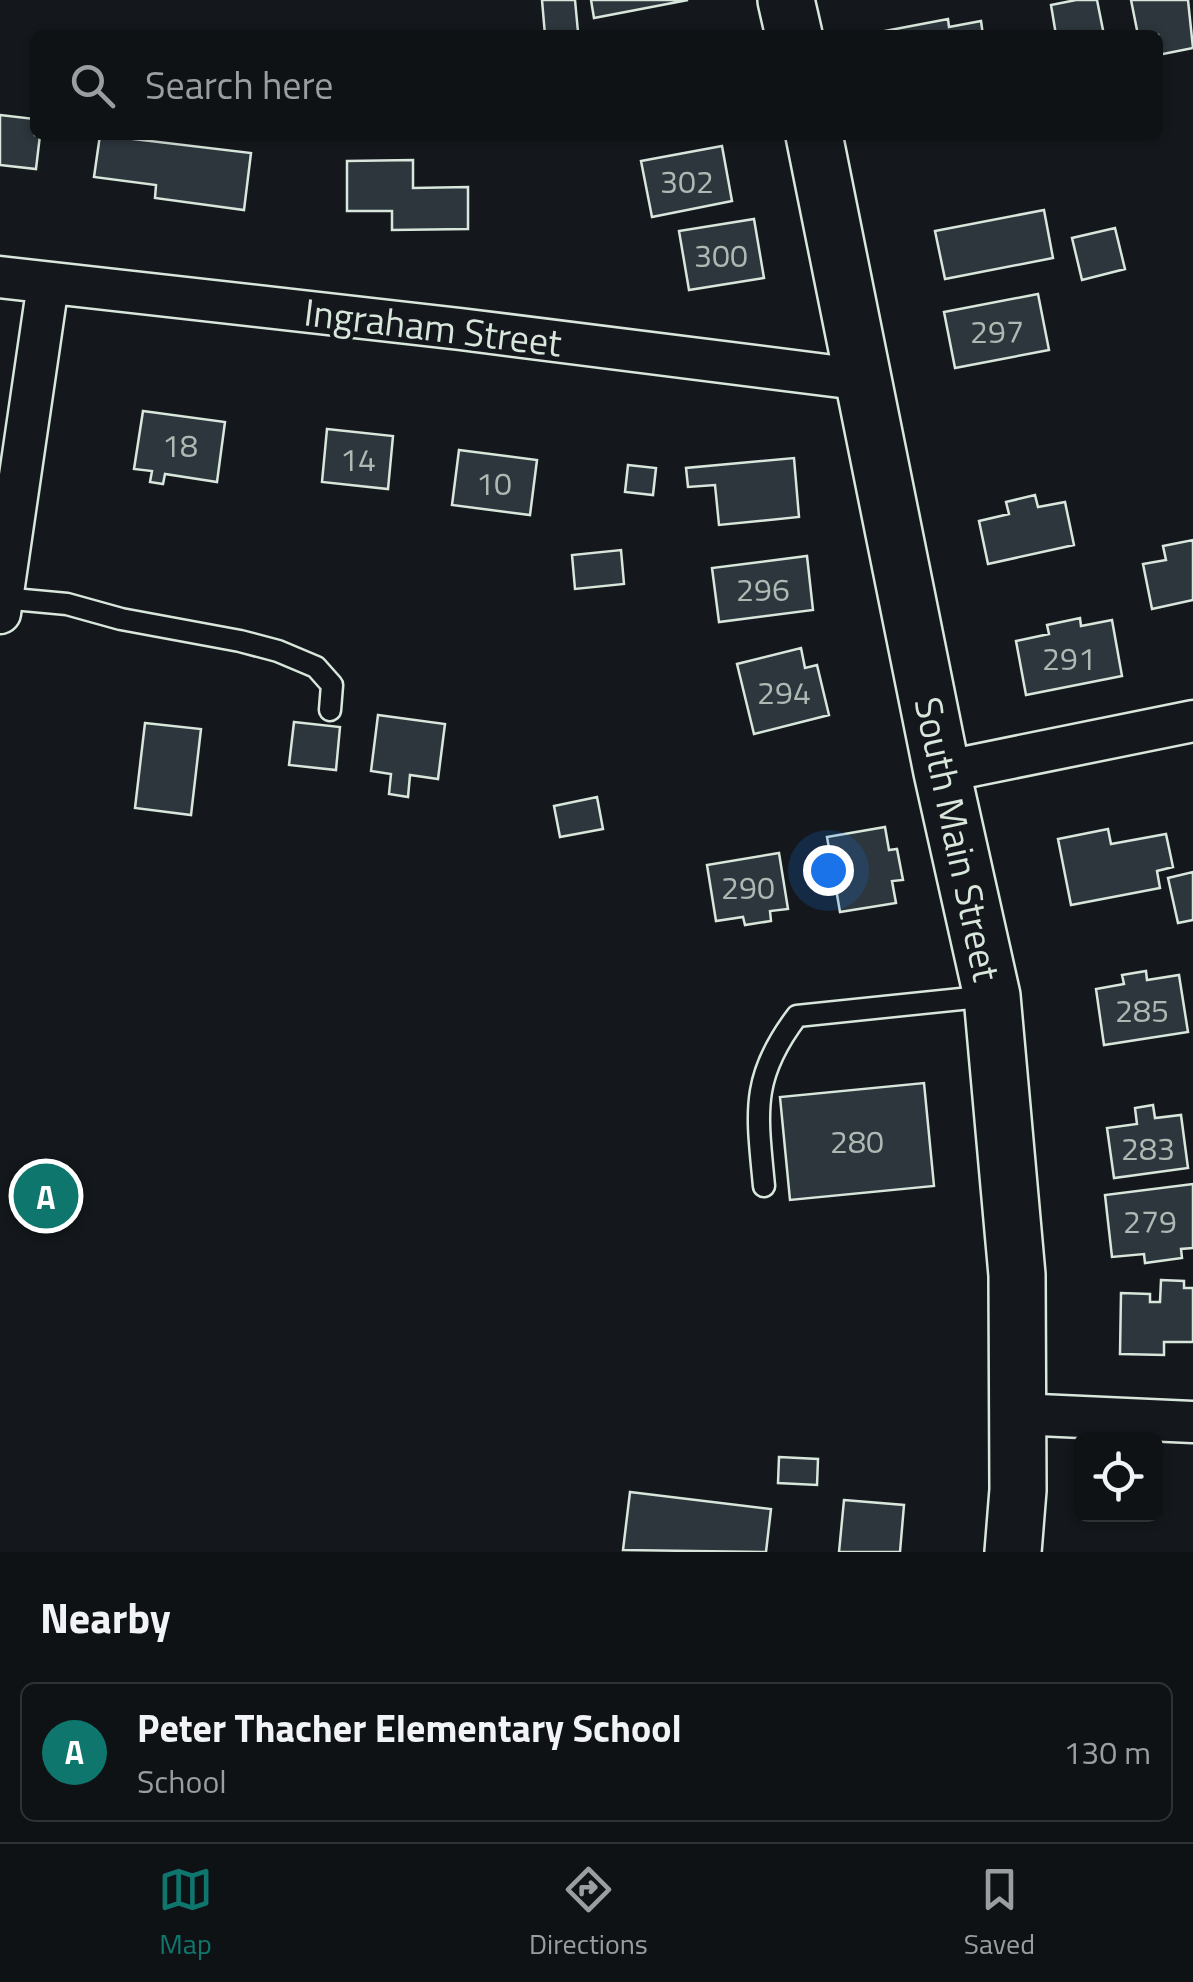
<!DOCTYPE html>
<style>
body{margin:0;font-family:"Titillium Web",sans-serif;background:#181b1e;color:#f1f3f6}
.controls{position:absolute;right:30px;bottom:30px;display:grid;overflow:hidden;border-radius:15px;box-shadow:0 2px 8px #0004}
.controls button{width:90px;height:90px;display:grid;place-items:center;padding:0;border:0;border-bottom:2px solid #2f3234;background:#0f1215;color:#f1f3f6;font:50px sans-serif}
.you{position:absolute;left:828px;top:870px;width:35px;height:35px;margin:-25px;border:8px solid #fff;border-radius:50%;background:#1a73e8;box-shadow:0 0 0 15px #1a73e833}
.badge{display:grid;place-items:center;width:65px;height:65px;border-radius:50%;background:#0f766e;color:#fff;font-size:32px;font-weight:700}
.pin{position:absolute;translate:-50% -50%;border:5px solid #fff;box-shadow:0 2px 10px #0006}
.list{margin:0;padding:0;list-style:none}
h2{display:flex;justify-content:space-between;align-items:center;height:130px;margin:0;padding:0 40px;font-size:42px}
h2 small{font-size:32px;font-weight:400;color:#9b9ea0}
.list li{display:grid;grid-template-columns:65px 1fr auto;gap:30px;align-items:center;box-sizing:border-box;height:140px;margin:0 20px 20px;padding:0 20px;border:2px solid #2f3234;border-radius:15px}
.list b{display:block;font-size:38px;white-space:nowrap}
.list p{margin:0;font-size:32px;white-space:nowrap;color:#9b9ea0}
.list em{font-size:32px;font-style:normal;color:#9b9ea0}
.icon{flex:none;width:55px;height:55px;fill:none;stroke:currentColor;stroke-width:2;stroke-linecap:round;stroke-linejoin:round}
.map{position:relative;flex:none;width:1193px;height:1552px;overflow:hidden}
.search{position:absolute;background:#0f1215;box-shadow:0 2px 8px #0004;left:30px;right:30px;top:30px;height:110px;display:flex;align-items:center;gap:25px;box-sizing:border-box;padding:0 35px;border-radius:15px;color:#9b9ea0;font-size:38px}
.sheet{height:290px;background:#0f1215}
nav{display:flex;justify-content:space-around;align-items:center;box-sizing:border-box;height:140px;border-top:2px solid #2f3234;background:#0f1215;font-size:28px;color:#9b9ea0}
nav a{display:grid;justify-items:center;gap:5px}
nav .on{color:#0f766e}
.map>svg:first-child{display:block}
.building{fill:#2c363c;stroke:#d8e6dc;stroke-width:2.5}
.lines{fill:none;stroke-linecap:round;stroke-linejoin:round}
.service-casing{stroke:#d8e6dc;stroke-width:25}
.minor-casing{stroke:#d8e6dc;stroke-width:45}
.secondary-casing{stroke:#d8e6dc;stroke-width:60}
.service{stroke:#14181c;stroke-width:20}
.minor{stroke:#14181c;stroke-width:40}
.secondary{stroke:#14181c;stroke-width:55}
.labels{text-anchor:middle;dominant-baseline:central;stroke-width:8;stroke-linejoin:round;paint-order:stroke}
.number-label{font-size:32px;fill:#adbab4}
.street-label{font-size:38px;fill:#d8e6dc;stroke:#14181c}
</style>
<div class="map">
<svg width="1193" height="1552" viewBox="0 0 1193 1552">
<rect width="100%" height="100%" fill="#14181c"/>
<path class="building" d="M542 0H575L578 32 545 35Z
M591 0H688L594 18Z
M1076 0H1097L1104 35H1056L1051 5Z
M1131 0H1188L1193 48 1158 55V35H1138Z
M948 19 949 27 981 21 983 35H886L885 31Z
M0 115 35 119V135H40L36 169 0 165Z
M100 135 251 153 244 210 155 198 156 185 94 177Z
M722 146 732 201 652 217 641 161Z
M413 160V188L468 187V229L392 230V211H347V161Z
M1044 210 1053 258 945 279 935 231Z
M754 219 764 278 689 290 679 231Z
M1115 228 1125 269 1082 280 1072 238Z
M1038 294 1049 350 955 368 944 312Z
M143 411 225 422 217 482 165 474 163 484 150 482 152 471 134 469Z
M327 429 393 436 388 489 322 482Z
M459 450 537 460 530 515 452 505Z
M794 458 799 517 719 525 715 485 688 487 686 468Z
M628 465 656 468 653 495 625 492Z
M1035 495 1038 507 1065 502 1074 545 988 564 979 521 1009 514 1006 502Z
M1193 540V600L1152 609 1143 564 1166 560 1163 546Z
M621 550 624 584 575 589 572 555Z
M807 556 813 610 719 622 712 568Z
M1080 618 1081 626 1112 620 1122 676 1026 695 1016 641 1049 634 1047 625Z
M801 648 805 668 817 665 829 715 754 734 737 664Z
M378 715 445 724 438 779 410 775 408 797 389 794 391 774 371 771Z
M294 722 340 727 336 770 289 765Z
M145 723 201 729 191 815 135 808Z
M597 797 603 829 560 837 554 806Z
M885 827 889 850 897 849 903 880 892 881 896 903 840 912 827 837Z
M1108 829 1111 844 1166 834 1173 867 1157 871 1160 888 1071 905 1058 839Z
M779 853 788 909 770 911 771 921 745 925 743 917 716 921 707 865Z
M1193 872V920L1178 923 1168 878Z
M1146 971 1147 980 1179 975 1188 1032 1104 1045 1096 989 1124 984 1122 975Z
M924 1083 934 1186 790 1200 780 1097Z
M1153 1105 1155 1118 1181 1115 1188 1168 1114 1178 1107 1128 1137 1124 1135 1108Z
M1193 1184V1248L1181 1249 1182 1258 1145 1263 1144 1254 1112 1257 1105 1195Z
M1161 1280 1184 1281V1288H1193V1342H1164V1355L1120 1354 1121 1293 1150 1294V1302H1160Z
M779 1457 818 1459 817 1485 778 1483Z
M630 1492 771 1509 766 1552 623 1550Z
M844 1500 904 1505 900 1552H839Z"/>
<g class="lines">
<g class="service-casing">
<path id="service" d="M2 598 67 604 121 619 240 641 278 651 316 667 332 685 330 710
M764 1186C757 1112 750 1078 797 1016L990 996"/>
</g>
<g class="minor-casing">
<path id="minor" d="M0 277 460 329 865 380
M0 613 48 284
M942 772 1193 721
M1017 1414 1193 1422"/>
</g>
<g class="secondary-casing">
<path id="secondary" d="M786 0 794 35
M814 135 942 772 992 996 1017 1275 1018 1490 1013 1552"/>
</g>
<use href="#service" class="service"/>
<use href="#minor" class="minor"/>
<use href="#secondary" class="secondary"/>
</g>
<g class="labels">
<g class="number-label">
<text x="687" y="181">302</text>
<text x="721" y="255">300</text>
<text x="997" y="331">297</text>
<text x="180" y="445">18</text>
<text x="358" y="459">14</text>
<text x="494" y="483">10</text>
<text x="763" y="589">296</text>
<text x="1069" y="658">291</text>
<text x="784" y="692">294</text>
<text x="748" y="887">290</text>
<text x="1142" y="1010">285</text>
<text x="857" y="1141">280</text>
<text x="1148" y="1148">283</text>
<text x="1150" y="1221">279</text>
</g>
<g class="street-label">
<text transform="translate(433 327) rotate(7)">Ingraham Street</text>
<text transform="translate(958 839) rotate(78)">South Main Street</text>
</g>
</g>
</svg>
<div class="controls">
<button><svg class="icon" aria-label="locate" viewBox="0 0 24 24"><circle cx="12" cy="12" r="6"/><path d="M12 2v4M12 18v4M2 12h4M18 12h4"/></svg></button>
</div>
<div class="you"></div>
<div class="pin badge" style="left:46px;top:1196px">A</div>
<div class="search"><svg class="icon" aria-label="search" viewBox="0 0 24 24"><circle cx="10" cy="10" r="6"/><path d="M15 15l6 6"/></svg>Search here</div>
</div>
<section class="sheet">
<h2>Nearby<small></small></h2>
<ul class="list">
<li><span class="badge">A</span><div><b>Peter Thacher Elementary School</b><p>School</p></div><em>130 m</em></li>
</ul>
</section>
<nav>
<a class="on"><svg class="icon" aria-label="map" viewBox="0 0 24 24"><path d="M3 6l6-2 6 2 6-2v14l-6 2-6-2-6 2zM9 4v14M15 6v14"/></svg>Map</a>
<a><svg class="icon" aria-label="directions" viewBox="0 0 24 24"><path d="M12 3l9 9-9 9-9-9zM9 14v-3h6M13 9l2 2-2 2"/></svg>Directions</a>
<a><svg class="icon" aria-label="saved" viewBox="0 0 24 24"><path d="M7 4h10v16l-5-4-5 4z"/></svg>Saved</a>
</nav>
